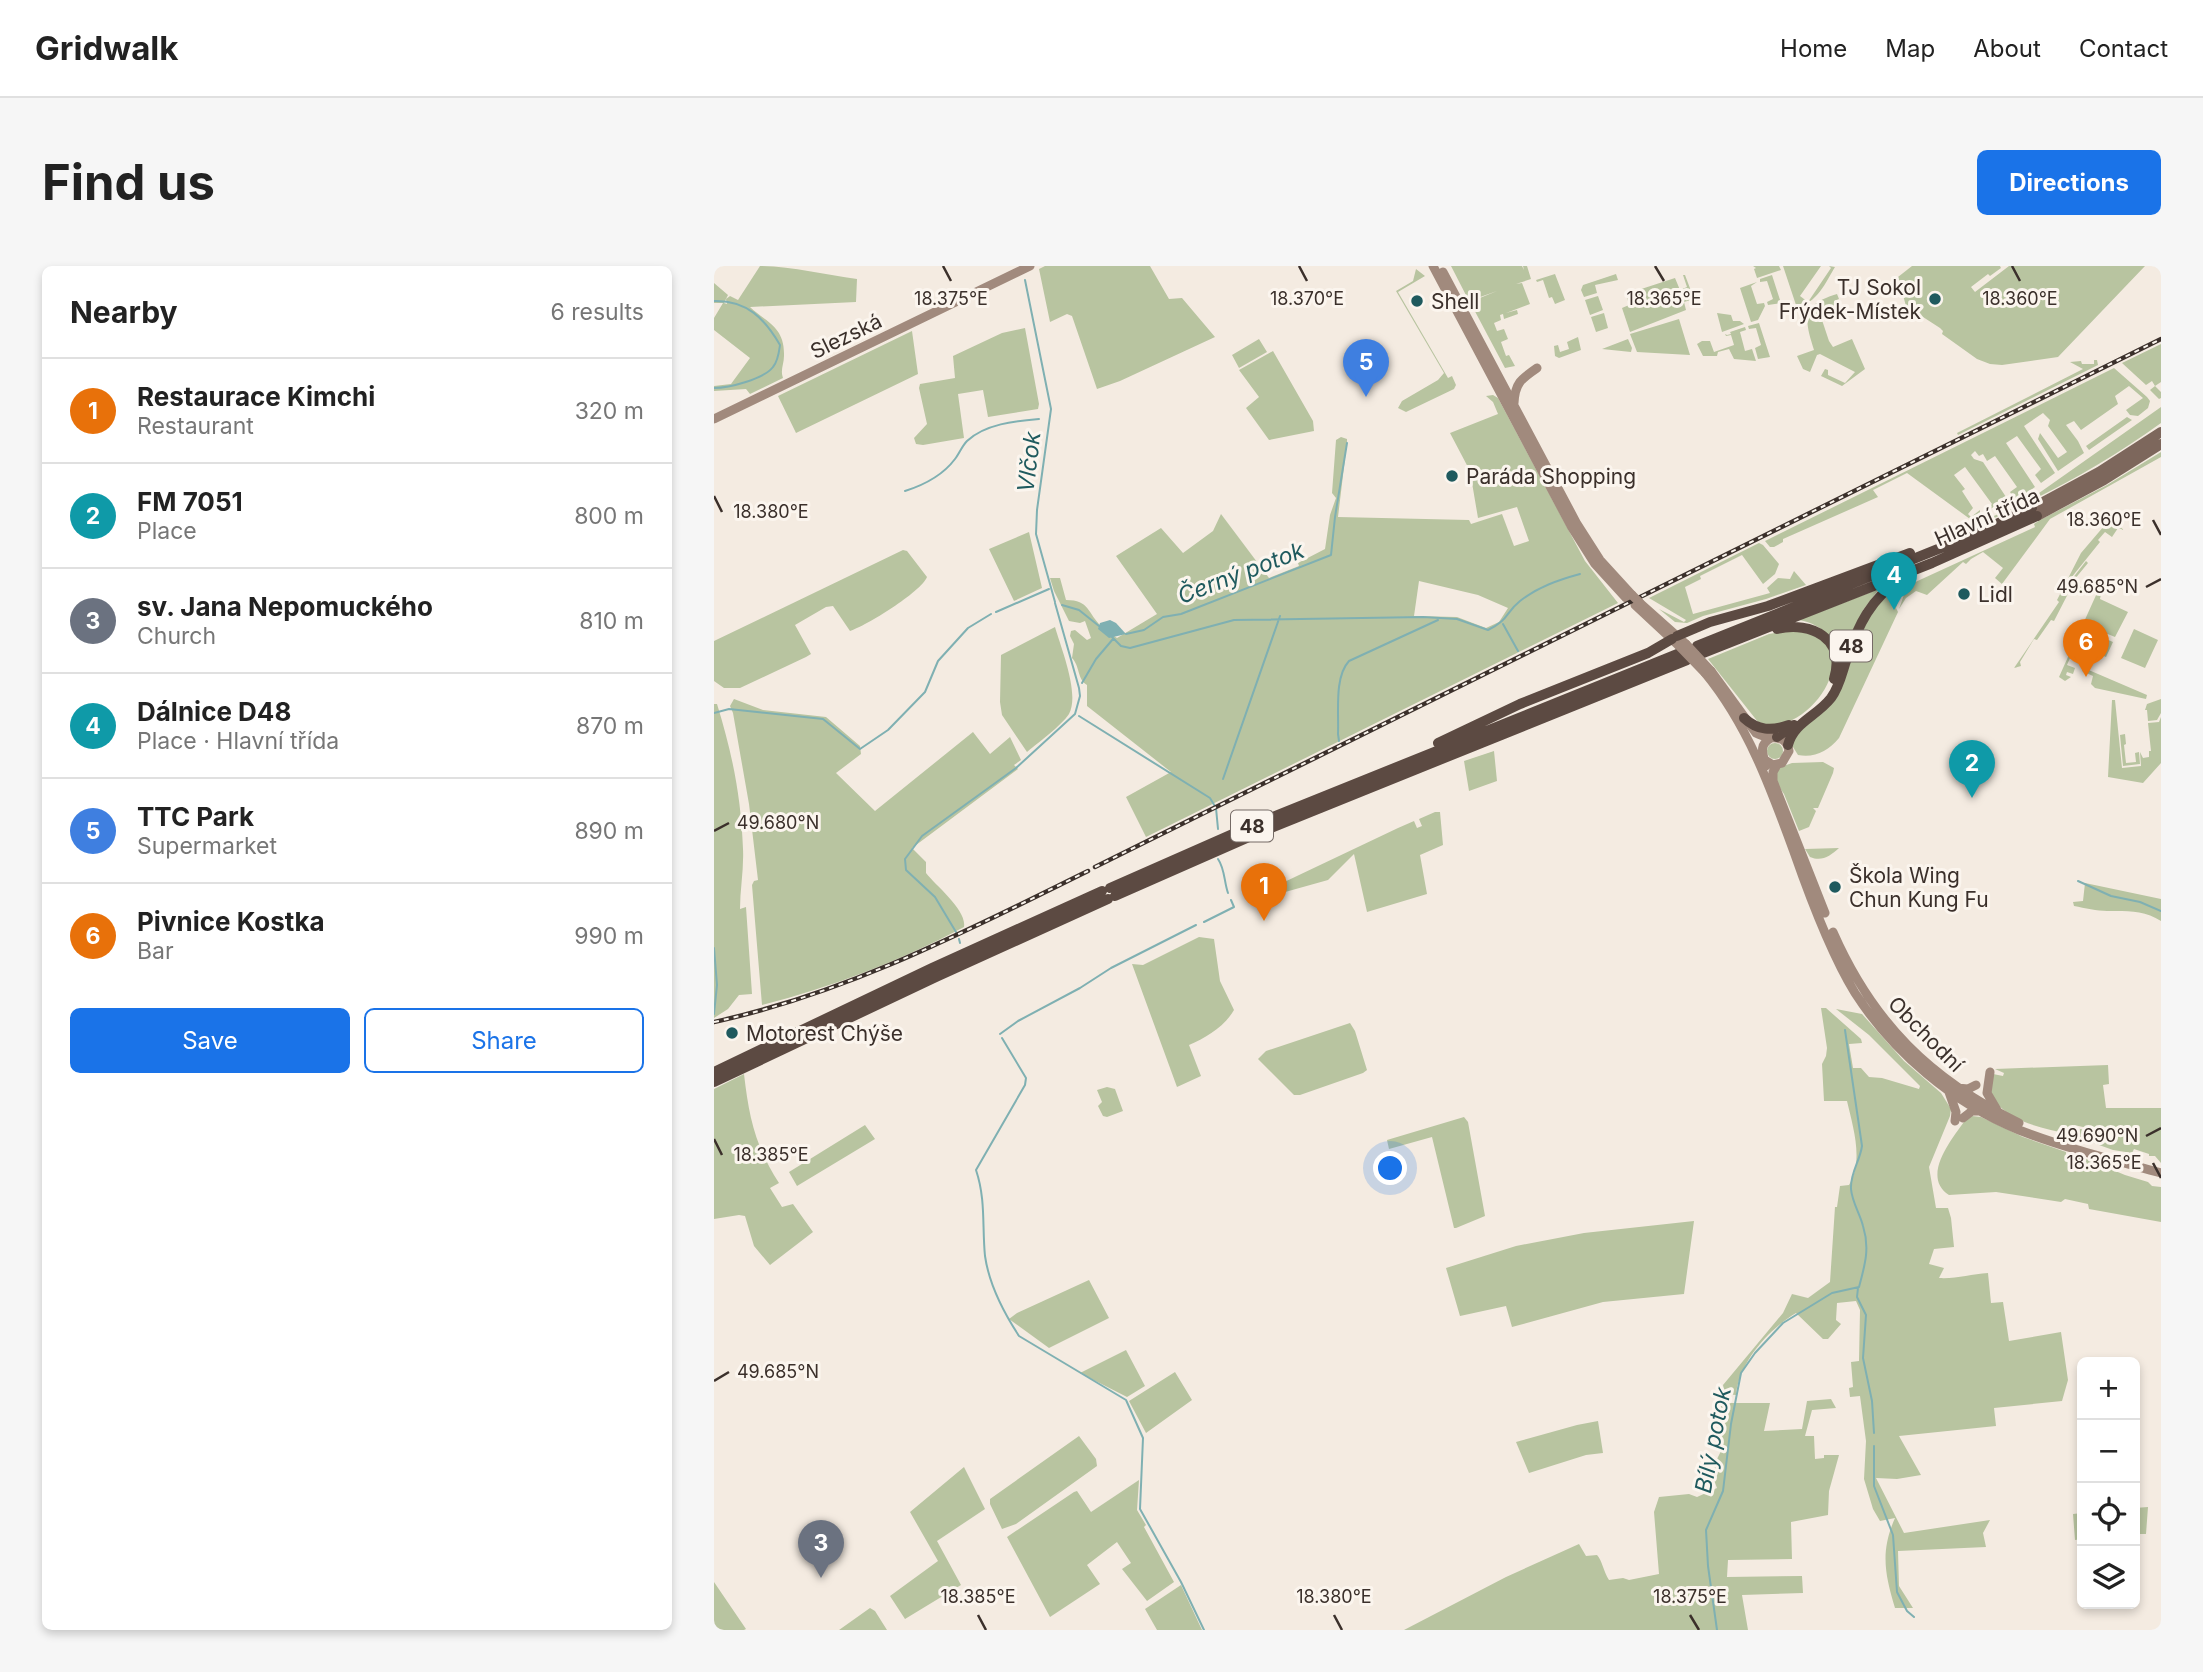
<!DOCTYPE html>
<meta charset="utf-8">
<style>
body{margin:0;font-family:Inter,sans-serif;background:#f6f6f6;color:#222}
.controls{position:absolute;right:21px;bottom:21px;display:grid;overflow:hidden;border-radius:10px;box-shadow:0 4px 10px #0003}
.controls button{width:63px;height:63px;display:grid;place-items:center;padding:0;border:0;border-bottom:2px solid #e0e0e0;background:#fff;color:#222;font:35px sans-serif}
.you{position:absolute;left:677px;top:903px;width:24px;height:24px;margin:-18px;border:5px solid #fff;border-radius:50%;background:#1a73e8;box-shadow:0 0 0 10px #1a73e833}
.badge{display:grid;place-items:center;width:46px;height:46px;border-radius:50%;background:#1a73e8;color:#fff;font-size:23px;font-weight:700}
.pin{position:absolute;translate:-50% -58px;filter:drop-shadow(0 2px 4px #0008)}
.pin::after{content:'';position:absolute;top:37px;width:24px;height:21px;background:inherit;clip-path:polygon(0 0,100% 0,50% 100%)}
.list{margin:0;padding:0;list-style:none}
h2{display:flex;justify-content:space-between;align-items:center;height:91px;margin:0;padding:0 28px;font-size:30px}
h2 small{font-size:23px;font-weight:400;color:#767676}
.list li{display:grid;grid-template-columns:46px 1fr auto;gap:21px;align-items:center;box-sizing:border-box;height:105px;padding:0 28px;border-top:2px solid #e0e0e0}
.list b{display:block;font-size:26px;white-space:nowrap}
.list p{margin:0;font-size:23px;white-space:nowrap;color:#767676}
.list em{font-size:23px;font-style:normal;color:#767676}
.actions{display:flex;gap:14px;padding:21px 28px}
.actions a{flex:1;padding:16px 0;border:2px solid #1a73e8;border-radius:10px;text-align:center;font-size:24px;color:#1a73e8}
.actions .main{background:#1a73e8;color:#fff}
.icon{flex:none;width:38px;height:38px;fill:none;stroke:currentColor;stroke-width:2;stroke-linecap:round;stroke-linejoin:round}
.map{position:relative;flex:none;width:1447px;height:1364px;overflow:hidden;border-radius:10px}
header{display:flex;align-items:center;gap:42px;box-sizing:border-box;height:98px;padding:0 35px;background:#fff;border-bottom:2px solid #e0e0e0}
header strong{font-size:33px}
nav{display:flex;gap:38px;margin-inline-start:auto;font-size:24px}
.intro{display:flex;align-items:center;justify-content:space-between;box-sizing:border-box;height:168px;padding:0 42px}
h1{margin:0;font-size:49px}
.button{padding:18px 32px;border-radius:10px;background:#1a73e8;color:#fff;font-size:24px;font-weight:700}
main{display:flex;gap:42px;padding:0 42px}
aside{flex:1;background:#fff;border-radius:10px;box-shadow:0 4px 10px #0003}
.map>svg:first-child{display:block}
.green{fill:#b8c4a0;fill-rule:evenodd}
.water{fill:#7fb0b2}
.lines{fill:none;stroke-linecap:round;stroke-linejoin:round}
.stream{stroke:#7fb0b2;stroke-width:2}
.secondary{stroke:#a18a7d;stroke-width:9}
.primary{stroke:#7d675c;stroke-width:10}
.highway{stroke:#5c4a42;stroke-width:10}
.rail-casing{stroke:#3b302b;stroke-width:4.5}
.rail{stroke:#fbf5ee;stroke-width:2;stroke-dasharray:5;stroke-linecap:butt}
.secondary-bridge{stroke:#a18a7d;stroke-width:9}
.ticks{fill:none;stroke:#3b302b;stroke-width:2.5}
.poi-dot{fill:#1f5a5e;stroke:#fbf5ee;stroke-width:2.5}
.labels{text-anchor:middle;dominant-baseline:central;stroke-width:6;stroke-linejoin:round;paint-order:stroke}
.shield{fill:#fbf5ee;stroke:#756b66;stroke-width:2}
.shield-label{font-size:19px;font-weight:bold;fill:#3b302b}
.poi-label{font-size:21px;fill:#3b302b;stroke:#fbf5ee;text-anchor:start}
.street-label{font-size:21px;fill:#3b302b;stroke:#fbf5ee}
.water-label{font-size:23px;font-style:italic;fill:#1f5a5e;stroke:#fbf5ee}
.ticks-label{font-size:18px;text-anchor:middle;fill:#3b302b;stroke:#fbf5ee;stroke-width:6;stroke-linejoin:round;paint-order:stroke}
</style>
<header>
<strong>Gridwalk</strong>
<nav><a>Home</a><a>Map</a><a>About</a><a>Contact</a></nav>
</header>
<div class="intro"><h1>Find us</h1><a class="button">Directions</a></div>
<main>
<aside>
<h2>Nearby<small>6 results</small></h2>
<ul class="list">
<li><span class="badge" style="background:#e8710a">1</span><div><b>Restaurace Kimchi</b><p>Restaurant</p></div><em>320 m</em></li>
<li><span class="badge" style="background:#0f9aa8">2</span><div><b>FM 7051</b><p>Place</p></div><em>800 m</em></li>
<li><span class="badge" style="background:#6b7280">3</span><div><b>sv. Jana Nepomuckého</b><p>Church</p></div><em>810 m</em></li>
<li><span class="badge" style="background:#0f9aa8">4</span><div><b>Dálnice D48</b><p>Place · Hlavní třída</p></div><em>870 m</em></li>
<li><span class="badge" style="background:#3f7fe0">5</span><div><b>TTC Park</b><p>Supermarket</p></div><em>890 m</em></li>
<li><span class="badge" style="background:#e8710a">6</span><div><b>Pivnice Kostka</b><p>Bar</p></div><em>990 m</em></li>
</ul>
<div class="actions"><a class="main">Save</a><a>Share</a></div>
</aside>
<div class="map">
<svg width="1447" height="1364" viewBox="0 0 1447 1364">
<rect width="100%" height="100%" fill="#f4ebe1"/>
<path class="green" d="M46 0C78 0 111 9 143 13L142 36 36 41C53 57 71 61 70 90 70 98 66 104 69 112L36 128 32 123 0 125V120L17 118 36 92 0 64V52L9 37H0V17L14 29 10 37 13 38 12 33 16 30 24 34Z
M331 0H436L455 33 468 32 501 71 406 115 383 123 358 50 353 48 336 56 325 3Z
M737 0H808L810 4 809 0H813L817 13 802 18 808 17 816 38 792 47 803 44 804 48 790 53 789 48 786 49 787 54 780 57 783 65 790 63 794 73 787 76 792 90 795 89 801 100 791 102 756 36 783 25 755 35Z
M1039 0H1065L1067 4 1043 12 1040 3 1042 2Z
M1069 0H1107L1086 30 1094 36 1117 2 1115 0 1121 1C1112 16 1101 41 1082 39Z
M1198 0H1286L1287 2 1276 10 1274 8 1257 21 1261 26 1295 0H1431L1344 91 1288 99 1276 98 1263 93 1228 68 1229 65 1226 62 1192 40 1184 11Z
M702 3 711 10 684 26 734 112 738 110 742 119 740 123 692 146 684 142 688 135 724 114 730 107 682 25 699 15Z
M841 8 851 34 841 38 838 31 835 32 829 14 823 16 822 14Z
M902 8 904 14 881 19 883 27 870 31 867 24 869 19Z
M969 9H971L980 33 970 36 972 44 916 66 908 42 915 39 912 28 961 12 966 24 973 21Z
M1058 9 1067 37 1054 39 1053 36 1059 33 1053 15 1046 16V13Z
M1043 16 1037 20 1043 38 1050 37 1051 40 1044 54 1037 56 1026 22Z
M1123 28 1125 33 1120 35 1121 40 1105 45 1115 75 1119 81 1138 73 1151 103 1128 120 1107 110 1111 103 1114 104V109L1131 117 1141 106 1106 88 1103 89 1096 106 1089 103 1083 90 1100 84C1090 52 1087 39 1123 28Z
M884 30 889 44 876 49 871 34Z
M890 47 894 62 882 66 877 51Z
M1003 47 1017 49 1019 55H1026L1030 58 1008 66Z
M965 53 976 89 923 86 916 68Z
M1045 57 1056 91 1044 93 1041 82 1047 79 1042 62 1035 63 1034 60Z
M1031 61 1032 64 1026 66 1031 85 1038 83 1042 95 1020 93 1015 83 1004 86 1003 90H989L983 78 988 75H996L1000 86 1020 79 1017 69 1012 70 1011 68 1013 69 1017 68 1016 66Z
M311 62 325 138 324 143 274 151 269 124 244 128 250 172 209 179 202 178 200 172 213 158 205 122 206 118 241 112 239 90 288 67Z
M198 65 204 108 82 167 64 130Z
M864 71 867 84 845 92 841 90 840 80 844 79 846 86 855 83 853 76Z
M545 73 553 86 525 102 518 89Z
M914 73 918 82 917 86 888 83Z
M1447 78V116L1441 120 1447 126V132L1445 133 1436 124 1441 120 1438 115 1432 119 1408 97Z
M559 85 599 155 600 165 555 174 532 142 545 131 525 104Z
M1380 94H1383L1384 99 1244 169 1243 167 1369 103 1356 96 1367 95 1368 98H1380Z
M1400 102 1433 131 1436 135 1434 142 1424 150 1416 149 1412 144 1429 132 1415 120 1401 130 1404 138 1367 164 1360 155 1352 159 1364 175 1370 187 1344 205 1324 173 1326 167 1344 192 1353 186 1334 160 1336 154 1329 147 1310 160 1341 207 1327 217 1321 209 1327 203 1303 170 1292 177 1321 221 1305 232H1300L1296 226 1303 221 1281 190 1273 195 1269 188 1265 190 1261 185 1257 189 1260 193 1269 196 1294 234 1272 245 1278 238 1251 201 1240 209 1251 223 1248 225 1259 242 1254 248 1257 251 1266 244V249L1256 253 1193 207 1159 224 1164 231 1069 273V276L1060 281H1056L1051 275Z
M779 129 784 132 871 295 904 337 432 571 412 531 457 506 373 440V419C363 413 366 400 358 392L360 378 356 370 357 365 361 364 373 374 377 372 371 355 366 357 355 355 340 325 336 312H346L352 334C376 334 373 347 388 361 392 365 398 368 403 372L443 348 402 290 447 262 469 287 499 265 507 248 555 312 585 300 584 297 611 283 616 249 622 232 618 227 622 174 627 171 633 173V176L624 251 755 254 757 258 788 248 800 280 815 275 803 241 764 252 756 205 736 167 784 148 779 136 772 130ZM705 315 764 329 794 342 785 356 772 362 743 351 700 350Z
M1447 141V157C1393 196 1337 227 1276 254L1275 252 1311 237Z
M1413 151 1418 154 1375 184 1372 180Z
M1447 186V191L1336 253 1288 318 1281 312 1289 302 1269 286 1257 293 1252 298 1249 296 1213 329 1202 325 1192 332 1185 343 1193 320 1197 318 1321 261 1320 258 1326 254 1393 219Z
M1396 253 1410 264 1404 262 1398 271 1391 266 1384 274 1386 276 1357 312V322L1340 355 1337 354 1323 374 1320 373 1306 396 1307 400 1300 402 1345 336 1343 334 1367 287Z
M315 266 328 322 300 335 275 283Z
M1045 277 1049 279 1065 298 1061 308 1049 318 1028 289 986 310 987 313 971 321 979 348 1056 327 1053 322 1064 312 1076 313 1080 305 1092 319 1052 333 989 350 973 357 961 356 945 343 970 356 972 354 935 332Z
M189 284 193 285 213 311C207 326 152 360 136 365L119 340 112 341 81 359 97 388 92 391 26 422H10L0 415V375Z
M1372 295 1374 297 1360 314 1367 321 1372 316 1377 319 1373 329 1358 322V313Z
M1190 317 1182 342 1184 346 1125 472C1114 485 1101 492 1084 489L1079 481 1080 467 1108 447 1150 359 1165 336Z
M1165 323 1149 344 1128 399C1121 374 1111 359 1085 354Z
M1383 327 1387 328 1386 333 1414 346 1401 371 1369 358Z
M341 361C347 382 366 428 355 448 347 460 325 476 313 486L288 449 286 436 287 389Z
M1367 362 1399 376 1392 391 1362 378 1353 399 1361 402 1359 408 1353 406 1352 409 1357 411 1351 415 1345 411Z
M1083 363C1091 366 1102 369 1108 374 1139 404 1093 458 1060 459 1055 460 1048 457 1044 456L994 393 1055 368Z
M1420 363 1444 374 1431 402 1407 392Z
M1370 402 1433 429 1432 433 1381 422 1377 418 1379 410 1368 405Z
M20 433 49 444 112 451 146 480 147 488 122 507 161 545 259 466 276 488 296 471 307 494 300 499 304 503 198 582 212 596V607C222 620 253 644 250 661 186 695 118 721 48 739L38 619 40 615 44 614 35 538 19 447 16 440Z
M1447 433V447L1443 454 1434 455 1433 444H1431L1433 438Z
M1398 434H1401L1408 502 1427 500 1426 486 1429 492 1435 491V485H1437L1434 457 1445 456 1447 451V497L1429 517 1394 511Z
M0 438H3C18 487 27 529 29 583 30 603 26 623 26 643L32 641 38 728 25 729 14 743 0 752Z
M1411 468 1412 478 1410 479 1412 497 1422 496 1421 487 1425 486 1426 498 1409 500 1406 469Z
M1053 485a8 8 0 1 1 16 0a8 8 0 1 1-16 0Z
M780 485 783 515 755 525 750 495Z
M1109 496 1120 502 1119 507 1104 542H1099L1102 545 1095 561 1085 565 1070 528 1061 515 1064 502 1078 497Z
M721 546H726L729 579 706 589 713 628 653 646 640 588 614 614 553 631 552 626 564 619 684 562 700 555 703 562 708 560 705 553Z
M1125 582C1116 590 1108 596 1096 591L1091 583Z
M1371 617 1447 633V655C1430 644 1413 645 1393 645 1383 645 1371 642 1360 640L1359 636 1369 635Z
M485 671 500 673 506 715 520 744C511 760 492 772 475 779L487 810 463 821 418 698 429 699Z
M1107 742H1112L1147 773 1148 777 1135 778 1139 802H1147L1155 811 1168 812 1205 823 1206 820 1155 769 1122 743 1148 748 1190 795 1227 827 1237 843 1236 850 1215 901 1222 942H1234L1237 952 1240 981 1220 983 1215 998 1230 1002 1225 1012C1242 1013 1257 1008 1274 1007L1277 1037 1289 1036 1295 1075 1347 1066 1354 1114 1348 1135 1280 1142 1282 1160 1185 1170 1207 1209 1183 1213 1162 1212 1190 1267 1276 1254 1269 1267 1272 1281 1184 1285 1185 1320 1199 1342H1181C1171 1308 1166 1286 1181 1252L1166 1255 1159 1243 1150 1213 1152 1175 1146 1130 1136 1131 1135 1122 1139 1121 1137 1096 1145 1095 1146 1044 1142 1035 1123 1037 1122 1054 1127 1058 1114 1073H1109L1082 1047C1055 1063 1025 1096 1022 1129L1011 1128 1009 1119 1069 1047 1078 1028 1094 1032 1116 1016 1121 941H1123L1126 920 1135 919C1150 895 1139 861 1133 835H1110L1108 798 1112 790 1113 782Z
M636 757 641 765 653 804 649 807 586 829H580L544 793 552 785Z
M1394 799 1395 818 1389 819 1392 842H1447V897L1441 890H1435V888L1420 883 1418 887 1399 884 1363 871 1366 863 1377 865 1378 863 1360 859 1357 869C1325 860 1299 859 1276 830L1279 808 1289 810 1290 807 1281 803Z
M30 808C35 851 41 880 65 917L56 922 68 941 79 938 99 966 56 999 40 980 31 950 25 949 0 953V823Z
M393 821 401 823 409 845 393 851 389 850 384 840 388 836 383 824Z
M1258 850 1267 851 1309 871 1352 886V893L1361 896 1358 887 1411 909 1434 916 1438 920 1447 921V956L1375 943 1374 938 1351 933 1347 936 1282 926 1235 929C1206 910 1239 872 1252 853Z
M750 851 754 856 771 950 742 962H740L718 871 675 883 673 874Z
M151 859 161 873 83 920 75 906Z
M980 955 970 1028 889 1036 798 1061 792 1040 746 1050 732 1002 802 980 870 967Z
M375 1014 395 1052 335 1082 295 1053 303 1047Z
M412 1084 431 1120 413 1131 366 1107Z
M461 1106 478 1134 432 1167 415 1135Z
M1117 1133 1122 1142 1098 1144 1091 1170H1100L1101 1193 1110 1192V1189H1125L1115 1225 1114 1249 1077 1256 1078 1293 1014 1294 1013 1311 1088 1310 1089 1327 1028 1329 1034 1364H690L792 1311 865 1278 872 1290 883 1289C888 1294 890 1307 895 1314L909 1312 915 1314 945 1308 940 1246 945 1231 975 1228 983 1231 1003 1222 1000 1214 1001 1197 1007 1185V1137H1056L1050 1165 1088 1163 1093 1135Z
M884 1155 889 1187 872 1189 815 1207 802 1176 863 1159Z
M365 1170 382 1193 383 1200 302 1258 288 1263 276 1238V1233Z
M250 1201 271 1243 223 1275 247 1319 191 1353 176 1330 224 1295 196 1246Z
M425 1214 423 1244 432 1259 430 1261 460 1316 433 1335 408 1303 417 1297 403 1276 373 1299 386 1318 336 1351 293 1271 360 1226 363 1225 377 1246Z
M1434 1241 1432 1268H1421V1242Z
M1368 1247V1273L1361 1274 1359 1248Z
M0 1316 32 1363 30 1364H4L0 1358Z
M467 1319 488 1364H443L431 1343Z
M156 1342 161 1345 173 1364H125Z"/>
<path class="water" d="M396 354 402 357 412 368 395 372 384 363 386 357Z"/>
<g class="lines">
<path class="stream" d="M311 14 337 143 323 244 322 268 341 336
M0 35C33 34 51 53 66 79 65 86 64 95 59 101 50 113 15 122 0 122
M191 225C210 219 229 209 241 193 245 188 248 180 253 175 271 158 301 155 325 153
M348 339 365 344 385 360
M282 346 335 323
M789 358 804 385
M412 368 430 364 449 351 467 348 617 289 621 251 633 177
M398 371 407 380 416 382 520 354 709 351 743 353 774 364C795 354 791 347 806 335 824 321 844 314 866 308
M368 417 382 393 399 373
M0 447 15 443 109 453 146 483 174 464 211 426 224 395 254 362 277 348
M365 450 496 532 502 542 504 563
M625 475 624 468C625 447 620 411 635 395L724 354
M509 513 566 350
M504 593C511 603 510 616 514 627
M1364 615 1397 630 1426 636 1447 645
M490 656 520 641 517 634
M242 666 221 631 192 604 191 593 208 570 302 502 361 448 366 430 365 422 341 337
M245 673 246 677
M0 682 3 719 0 748
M286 768 304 755 366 722 397 702 482 659
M288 772 312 812 311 819 262 904C272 934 268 960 271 990 275 1018 290 1047 305 1070L412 1134 429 1172 426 1243 467 1316 490 1364
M1144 1022 1143 1031 1152 1049 1149 1092 1158 1135 1160 1167
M1160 1180V1220L1179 1269 1183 1326 1193 1345 1200 1351
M1003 1364 994 1300 992 1264 1009 1225 1017 1158 1027 1107 1041 1087 1069 1057 1118 1027 1145 1021C1151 999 1156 982 1149 960 1146 948 1138 936 1137 923 1136 907 1146 895 1148 880L1131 764"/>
<path class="secondary" d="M719 0 857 260 881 298 912 332
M729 6 863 258 886 294 918 329
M800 137C801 117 807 113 823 102
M0 153 316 0
M926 337 972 378
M921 339 965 380
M997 405 1042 467C1056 475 1072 466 1075 485L1068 497 1059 499 1051 494
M991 407C1034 459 1057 523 1080 586 1095 629 1117 688 1141 727 1179 786 1240 838 1305 864 1351 882 1400 894 1447 907
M1063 499 1059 506V515L1111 647
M1052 500C1049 488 1044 479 1057 472
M1119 666C1159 757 1216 813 1305 857
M1276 806 1273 827 1283 844
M1243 822 1254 823 1262 819
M1235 826 1242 846 1241 855
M1249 852 1258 845H1265"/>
<path class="primary" d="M1318 242 1385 206 1447 166
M1323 250 1390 214 1447 178"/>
<path class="highway" d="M1063 363C1098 355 1132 373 1120 413
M963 370 996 356 1054 340 1196 287
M983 380 1249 273 1318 242
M989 387 1218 297 1323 250
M1030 452C1044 465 1058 465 1075 459
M1063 471 1080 459
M724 477 806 438 934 387 958 373
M1074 479C1080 456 1102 451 1117 432 1126 420 1128 406 1133 392 1144 360 1157 331 1187 314
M396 622 539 559 966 387
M401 630 542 568 973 394
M0 806 218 702 388 625
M0 816 222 711 394 633"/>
<g class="rail-casing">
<path id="rail" d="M381 601 1447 73
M0 756C133 727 252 665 374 605"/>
</g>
<use href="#rail" class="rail"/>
<path class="secondary-bridge" d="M918 329 926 337
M972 378 997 405
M965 380 991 407"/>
</g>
<path class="ticks" d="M229 0 237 15M585 0 593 15M941 0 950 15M1298 0 1306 15M0 230 8 246M1439 254 1447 269M1432 321 1447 313M0 565 15 557M1432 870 1447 862M0 873 8 889M1439 897 1447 912M0 1115 15 1106M264 1349 272 1364M620 1349 628 1364M976 1349 985 1364"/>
<g class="poi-dot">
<circle cx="1221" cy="33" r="7"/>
<circle cx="703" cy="35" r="7"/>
<circle cx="738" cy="210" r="7"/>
<circle cx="1250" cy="328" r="7"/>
<circle cx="1121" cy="621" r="7"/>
<circle cx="18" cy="767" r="7"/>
</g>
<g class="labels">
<g class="shield">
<rect x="1116" y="364.5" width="42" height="31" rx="5"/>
<rect x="517" y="544.5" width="42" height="31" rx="5"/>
</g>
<g class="shield-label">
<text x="1137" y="380">48</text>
<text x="538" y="560">48</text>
</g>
<g class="poi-label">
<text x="1207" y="21" text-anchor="end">TJ Sokol<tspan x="1207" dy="24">Frýdek-Místek</tspan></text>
<text x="717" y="35">Shell</text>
<text x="752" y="210">Paráda Shopping</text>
<text x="1264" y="328">Lidl</text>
<text x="1135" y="609">Škola Wing<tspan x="1135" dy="24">Chun Kung Fu</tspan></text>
<text x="32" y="767">Motorest Chýše</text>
</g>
<g class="street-label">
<text transform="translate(132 70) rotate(-26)">Slezská</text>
<text transform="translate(1273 251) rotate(-24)">Hlavní třída</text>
<text transform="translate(1212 768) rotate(45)">Obchodní</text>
</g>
<g class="water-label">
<text transform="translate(315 196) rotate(-83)">Vlčok</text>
<text transform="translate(527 307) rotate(-21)">Černý potok</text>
<text transform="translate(999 1174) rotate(-79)">Bílý potok</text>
</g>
</g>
<g class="ticks-label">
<text x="237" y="39">18.375°E</text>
<text x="593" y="39">18.370°E</text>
<text x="950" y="39">18.365°E</text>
<text x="1306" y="39">18.360°E</text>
<text x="57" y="252">18.380°E</text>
<text x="1390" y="260">18.360°E</text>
<text x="1383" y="327">49.685°N</text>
<text x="64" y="563">49.680°N</text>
<text x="1383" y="876">49.690°N</text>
<text x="57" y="895">18.385°E</text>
<text x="1390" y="903">18.365°E</text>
<text x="64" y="1112">49.685°N</text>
<text x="264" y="1337">18.385°E</text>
<text x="620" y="1337">18.380°E</text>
<text x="976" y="1337">18.375°E</text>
</g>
</svg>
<div class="controls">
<button>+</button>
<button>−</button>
<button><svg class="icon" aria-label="locate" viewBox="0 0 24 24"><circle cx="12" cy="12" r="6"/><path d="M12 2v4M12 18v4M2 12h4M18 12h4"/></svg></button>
<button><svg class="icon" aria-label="layers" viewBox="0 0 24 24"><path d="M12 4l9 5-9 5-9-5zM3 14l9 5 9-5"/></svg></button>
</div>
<div class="you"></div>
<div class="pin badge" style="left:550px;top:655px;background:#e8710a">1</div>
<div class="pin badge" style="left:1258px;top:532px;background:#0f9aa8">2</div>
<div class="pin badge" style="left:107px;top:1312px;background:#6b7280">3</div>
<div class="pin badge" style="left:1180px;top:344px;background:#0f9aa8">4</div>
<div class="pin badge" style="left:652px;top:131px;background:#3f7fe0">5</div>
<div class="pin badge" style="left:1372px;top:411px;background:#e8710a">6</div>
</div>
</main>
